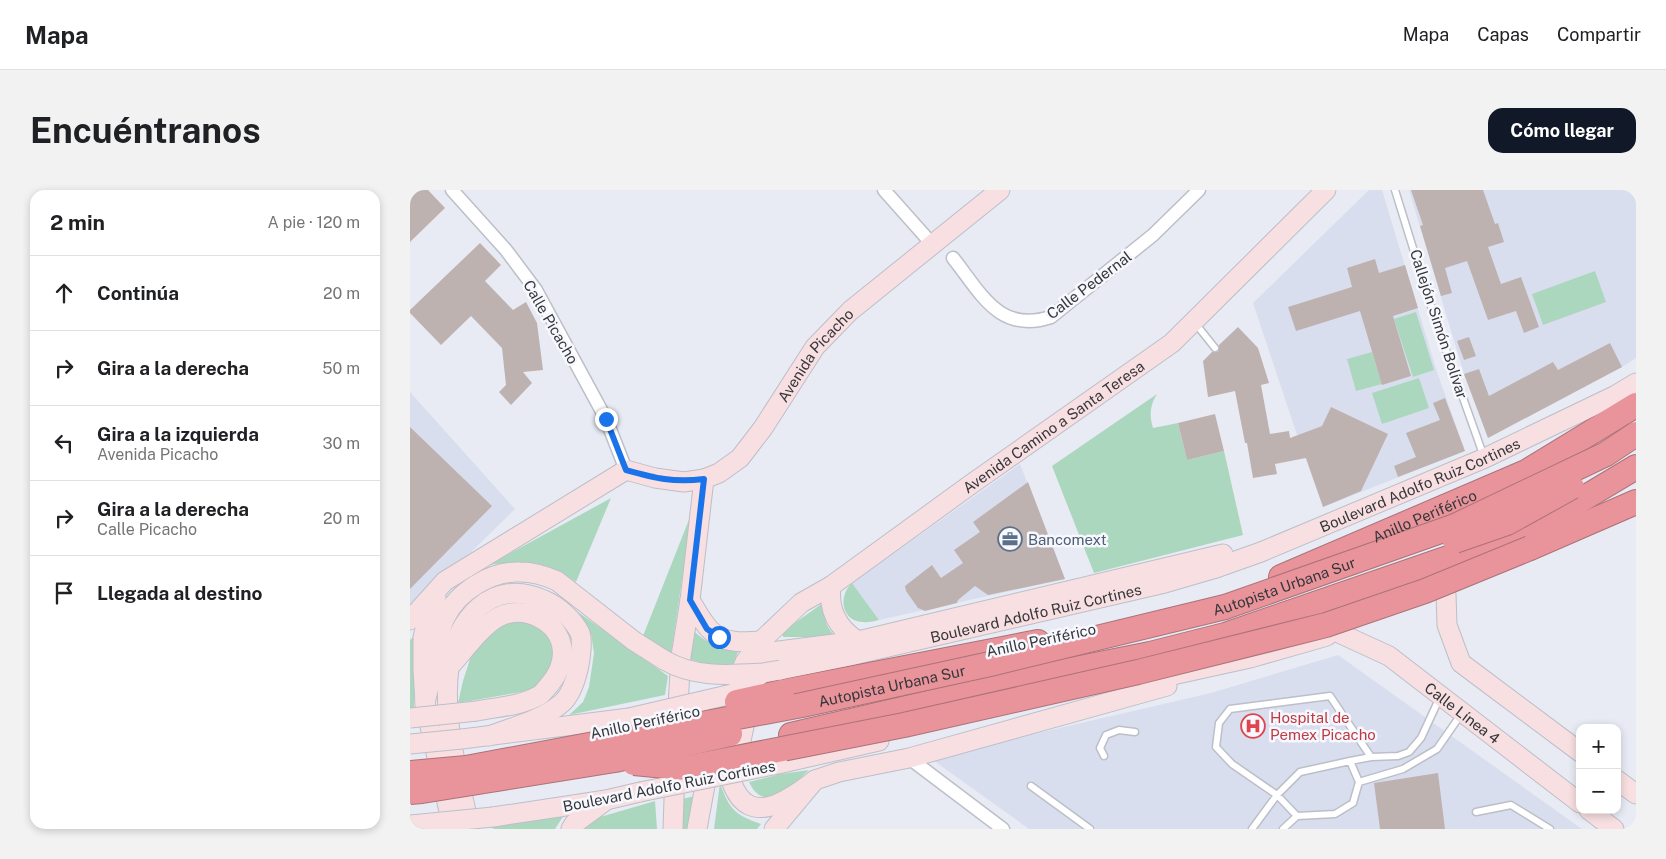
<!DOCTYPE html>
<html lang="es">
<meta charset="utf-8">
<style>
body{margin:0;font-family:"Public Sans",sans-serif;background:#f2f2f2;color:#202124}
.controls{position:absolute;right:15px;bottom:15px;display:grid;overflow:hidden;border-radius:10px;box-shadow:0 2px 8px #0003}
.controls button{width:45px;height:45px;display:grid;place-items:center;padding:0;border:0;border-bottom:1px solid #e0e0e0;background:#fff;color:#202124;font:25px sans-serif}
.stop{position:absolute;width:15px;height:15px;margin:-11px;border:4px solid #1a73e8;border-radius:50%;background:#fff}
.stop.end{background:#1a73e8;border-color:#fff;box-shadow:0 1px 5px #0008}
.list{margin:0;padding:0;list-style:none}
h2{display:flex;justify-content:space-between;align-items:center;height:65px;margin:0;padding:0 20px;font-size:21px}
h2 small{font-size:16px;font-weight:400;color:#757577}
.list li{display:grid;grid-template-columns:32px 1fr auto;gap:15px;align-items:center;box-sizing:border-box;height:75px;padding:0 20px;border-top:1px solid #e0e0e0}
.list b{display:block;font-size:19px;white-space:nowrap}
.list p{margin:0;font-size:16px;white-space:nowrap;color:#757577}
.list em{font-size:16px;font-style:normal;color:#757577}
.icon{flex:none;width:28px;height:28px;fill:none;stroke:currentColor;stroke-width:2;stroke-linecap:round;stroke-linejoin:round}
.map{position:relative;flex:none;width:1226px;height:639px;overflow:hidden;border-radius:15px}
header{display:flex;align-items:center;gap:30px;box-sizing:border-box;height:70px;padding:0 25px;background:#fff;border-bottom:1px solid #e0e0e0}
header strong{font-size:24px}
nav{display:flex;gap:28px;margin-inline-start:auto;font-size:18px}
.intro{display:flex;align-items:center;justify-content:space-between;box-sizing:border-box;height:120px;padding:0 30px}
h1{margin:0;font-size:35px}
.button{padding:12px 22px;border-radius:15px;background:#111827;color:#fff;font-size:18px;font-weight:700}
main{display:flex;gap:30px;padding:0 30px}
aside{flex:1;background:#fff;border-radius:15px;box-shadow:0 2px 8px #0003}
.map>svg:first-child{display:block}
.built{fill:#d9deee}
.green{fill:#abd7be}
.building{fill:#bdb2b0}
.lines{fill:none;stroke-linecap:round;stroke-linejoin:round}
.lane-casing{stroke:#bcbfc8;stroke-width:9}
.street-casing{stroke:#bcbfc8;stroke-width:15}
.secondary-casing{stroke:#bcbfc8;stroke-width:21}
.highway-casing{stroke:#aa7379;stroke-width:26}
.lane{stroke:#fff;stroke-width:6}
.street{stroke:#fff;stroke-width:12}
.secondary{stroke:#f8dfe1;stroke-width:19}
.highway{stroke:#e9939a;stroke-width:24}
.secondary-bridge-casing{stroke:#bcbfc8;stroke-width:21;stroke-linecap:butt}
.highway-bridge-casing{stroke:#aa7379;stroke-width:26;stroke-linecap:butt}
.secondary-bridge{stroke:#f8dfe1;stroke-width:19}
.highway-bridge{stroke:#e9939a;stroke-width:24}
.route{stroke:#1a73e8;stroke-width:6}
.labels{text-anchor:middle;dominant-baseline:central;stroke-width:5;stroke-linejoin:round;paint-order:stroke}
.street-label{font-size:15px;fill:#36373b;stroke:#f7f8fe}
.service-label{font-size:15px;fill:#4e5e75;stroke:#f7f8fe;text-anchor:start}
.health-label{font-size:15px;fill:#be3a42;stroke:#f7f8fe;text-anchor:start}
</style>
<header>
<strong>Mapa</strong>
<nav><a>Mapa</a><a>Capas</a><a>Compartir</a></nav>
</header>
<div class="intro"><h1>Encuéntranos</h1><a class="button">Cómo llegar</a></div>
<main>
<aside>
<h2>2 min<small>A pie · 120 m</small></h2>
<ul class="list">
<li><svg class="icon" aria-label="ahead" viewBox="0 0 24 24"><path d="M12 20V5M6 11l6-6 6 6"/></svg><div><b>Continúa</b></div><em>20 m</em></li>
<li><svg class="icon" aria-label="right" viewBox="0 0 24 24"><path d="M7 20v-9h11M14 6l5 5-5 5"/></svg><div><b>Gira a la derecha</b></div><em>50 m</em></li>
<li><svg class="icon" aria-label="left" viewBox="0 0 24 24"><path d="M17 20v-9H6M10 6l-5 5 5 5"/></svg><div><b>Gira a la izquierda</b><p>Avenida Picacho</p></div><em>30 m</em></li>
<li><svg class="icon" aria-label="right" viewBox="0 0 24 24"><path d="M7 20v-9h11M14 6l5 5-5 5"/></svg><div><b>Gira a la derecha</b><p>Calle Picacho</p></div><em>20 m</em></li>
<li><svg class="icon" aria-label="arrive" viewBox="0 0 24 24"><path d="M6 21V4h12l-3 4 3 4H6"/></svg><div><b>Llegada al destino</b></div></li>
</ul>
</aside>
<div class="map">
<svg width="1226" height="639" viewBox="0 0 1226 639">
<rect width="100%" height="100%" fill="#e8ebf4"/>
<path class="built" d="M959 0H972L1027 182 1055 261 913 317 887 245 843 113Z
M999 0H1226V168L1212 177 1078 248 1054 184Z
M0 202 105 319 0 422Z
M610 274 655 389 469 430 442 393Z
M928 465 1172 639H619L520 568 801 503Z"/>
<path class="green" d="M1185 81 1196 112 1133 135 1122 104Z
M1006 122 1024 180 1003 187 984 129Z
M962 162 972 194 946 201 937 169Z
M1009 188 1019 218 972 234 962 203Z
M747 204C740 215 739 225 743 238L768 233 777 270 814 261 833 345 684 383 642 276Z
M201 308 166 392C135 370 115 370 79 375Z
M282 322 261 464 233 446Z
M442 393 469 430C464 431 458 433 453 432 431 431 428 406 442 393Z
M413 413C414 428 415 437 426 447H373L372 442Z
M165 420 258 486 255 505 159 525 173 512 179 497 184 463 181 444Z
M112 428 134 438 145 460 141 484 123 500 48 513 53 491 61 466 88 434Z
M282 439C297 454 308 459 329 459L322 478 292 473 279 469Z
M4 446V520L0 521V450Z
M399 580C382 596 354 625 339 592L371 584Z
M310 593C319 619 325 625 351 634L347 639H304Z
M285 606 278 639H271L272 609Z
M245 611 247 639H170L180 630Z
M154 625 145 639H84L79 636Z"/>
<path class="building" d="M0 0H18L35 18 0 52Z
M1001 0H1073L1085 34 1088 33 1094 52 1078 57 1091 94 1111 87 1129 137 1114 143 1106 121 1078 130 1057 71 1035 78 1042 103 1031 106 1010 36 1013 35Z
M70 53 91 75 75 91 103 120 116 112 127 133 133 180 113 182 122 193 101 215 89 202 96 195 92 158 61 126 31 155 0 123V120Z
M965 69 969 83 995 75 1008 118 983 126 1001 186 972 195 950 121 886 141 878 117 942 97 937 78Z
M828 137 848 158 859 193 851 195 860 244 879 241 880 248 912 236 921 217 978 244 951 301 913 317 896 268 865 274 867 284 843 288 837 253H835L825 201 798 207 793 171 802 162H808L809 155Z
M1059 147 1066 166 1054 170 1047 151Z
M1200 153 1212 177 1078 248 1054 184 1069 179 1079 206 1143 172 1148 180Z
M1035 208 1055 261 988 287 984 276 1006 267 996 243 1030 230 1023 213Z
M805 224 814 261 777 270 768 233Z
M0 237 82 316 0 399Z
M618 292 655 389 578 405 565 396 548 410 547 413 515 421 508 418 496 401 495 396 522 375 531 388 553 373 544 360 570 342 563 332Z
M1028 583 1035 639H970L964 593Z"/>
<g class="lines">
<g class="lane-casing">
<path id="lane" d="M985 0 1025 129 1074 267
M785 133 805 158
M1030 507 1011 548 999 562 988 566 961 567 940 571 949 592 993 579 1027 559 1052 523
M694 566 690 558 696 545 709 540 725 542
M621 596 680 639
M1066 622 1101 615 1140 639
M887 626 867 605 822 574 806 557 809 533 820 519 920 506 961 567
M842 639 867 605 890 582 940 571
M873 639 887 626 925 624 943 613 949 592"/>
</g>
<g class="street-casing">
<path id="street" d="M42 0 96 60 126 100 196 229 216 280
M474 0 522 54
M543 68C571 103 589 144 641 127L743 45 789 0
M499 568 593 639"/>
</g>
<g class="secondary-casing">
<g id="secondary">
<path d="M421 396C418 420 427 438 448 451"/>
<path d="M1036 404 1037 435 1051 473 1170 562"/>
<path d="M26 408 18 424 13 448V480L15 514 43 639"/>
<path d="M280 410C291 428 300 449 323 451 332 453 342 451 351 451"/>
<path id="s1" d="M0 430 35 391 216 280 245 288 274 292 294 289 309 283 330 268 353 238 405 157 440 121 590 0"/>
<path id="s2" d="M929 443 979 466 1170 613"/>
<path d="M41 475C55 460 74 432 93 425 117 416 149 432 152 458 154 471 148 484 140 494 137 497 134 502 130 505 111 516 88 517 67 521"/>
<path id="s3" d="M370 480 439 466 755 393 803 379 851 362 1075 268 1206 205 1226 193"/>
<path d="M345 481C348 471 350 466 361 462L448 451 813 364"/>
<path d="M740 490 840 468 917 446"/>
<path d="M339 513 322 593C339 639 379 610 405 590"/>
<path d="M15 514C17 502 21 491 23 480 26 463 27 444 35 428 48 401 81 381 110 382 123 382 136 386 147 391L224 451 254 470"/>
<path d="M267 531 271 466 280 410 294 289"/>
<path id="s4" d="M308 541 313 520 335 472 351 451 391 413 421 396 560 295 762 153 916 0"/>
<path d="M52 549 219 528"/>
<path d="M368 574 469 551"/>
<path d="M1207 590 1226 604"/>
<path d="M1179 620 1204 639"/>
<path d="M83 627 196 610 230 602"/>
<path d="M60 639C49 587 32 532 39 478 45 430 82 386 134 410 148 416 163 429 170 443 173 451 170 472 168 480 165 492 161 505 152 513 132 530 103 537 79 546"/>
<path d="M161 639 164 634 195 611"/>
<path d="M263 639 265 579"/>
<path d="M287 639 299 574"/>
<path d="M364 639 405 590 429 582 499 568 757 496"/>
</g>
</g>
<g class="highway-casing">
<g id="highway">
<path d="M1120 358 1226 312"/>
<path id="s5" d="M871 387 1116 282 1226 215"/>
<path d="M372 502 628 452"/>
<path d="M381 545 660 480 740 464 815 445 1090 350 1156 319 1226 277"/>
</g>
</g>
<use href="#lane" class="lane"/>
<use href="#street" class="street"/>
<use href="#secondary" class="secondary"/>
<use href="#highway" class="highway"/>
<g class="secondary-bridge-casing">
<path id="secondary-bridge" d="M254 470C285 488 318 485 353 483
M0 528 67 521
M219 528 322 504 353 483 370 480
M0 554 52 549
M230 602 368 574
M0 635 83 627"/>
</g>
<g class="highway-bridge-casing">
<g id="highway-bridge">
<path d="M1045 351 1097 333 1162 297"/>
<path d="M327 512 372 502"/>
<path d="M224 573 276 578 494 535 728 482 916 435 1015 401 1120 358"/>
<path id="s6" d="M0 583 56 578 392 515 580 474 815 417 1045 336 1196 264 1226 244"/>
<path d="M0 602 12 601 205 570 320 544"/>
</g>
</g>
<use href="#secondary-bridge" class="secondary-bridge"/>
<use href="#highway-bridge" class="highway-bridge"/>
</g>
<g class="lines">
<path class="route" d="M196 229 216 280C245 288 263 293 294 289L280 410 297 439 309 447"/>
</g>
<defs>
<g id="office-ring" transform="scale(1.25)"><circle r="9.5" fill="#f7f8fe" stroke="#5c6f8a" stroke-width="1.5"/><path d="M-6-3h4V-5.5h4V-3h4V5H-6ZM-1-4.5V-3h2v-1.5ZM-6 0V1H6V0Z" fill="#5c6f8a"/></g>
<g id="hospital-ring" transform="scale(1.25)"><circle r="9.5" fill="#f7f8fe" stroke="#e0444e" stroke-width="1.5"/><path d="M-5-5h3v3.5h4V-5h3V5h-3V1.5h-4V5h-3Z" fill="#e0444e"/></g>
</defs>
<g fill-rule="evenodd">
<use href="#office-ring" x="600" y="349"/>
<use href="#hospital-ring" x="843" y="536"/>
</g>
<g class="labels">
<g class="street-label">
<text transform="translate(679 95) rotate(-37)">Calle Pedernal</text>
<text transform="translate(141 132) rotate(60)">Calle Picacho</text>
<text transform="translate(1029 134) rotate(72)">Callejón Simón Bolívar</text>
<text stroke="none"><textPath href="#s1" startOffset="514">Avenida Picacho</textPath></text>
<text stroke="none"><textPath href="#s4" startOffset="464">Avenida Camino a Santa Teresa</textPath></text>
<text stroke="none"><textPath href="#s3" startOffset="668">Boulevard Adolfo Ruiz Cortines</textPath></text>
<text stroke="none"><textPath href="#s5" startOffset="156">Anillo Periférico</textPath></text>
<text stroke="none"><textPath href="#s6" startOffset="895">Autopista Urbana Sur</textPath></text>
<text stroke="none"><textPath href="#s3" startOffset="262">Boulevard Adolfo Ruiz Cortines</textPath></text>
<text transform="translate(631 450) rotate(-12)">Anillo Periférico</text>
<text stroke="none"><textPath href="#s6" startOffset="490">Autopista Urbana Sur</textPath></text>
<text stroke="none"><textPath href="#s2" startOffset="148">Calle Línea 4</textPath></text>
<text transform="translate(235 532) rotate(-12)">Anillo Periférico</text>
<text transform="translate(259 596) rotate(-11)">Boulevard Adolfo Ruiz Cortines</text>
</g>
<g class="service-label">
<text x="618" y="349">Bancomext</text>
</g>
<g class="health-label">
<text x="860" y="527">Hospital de<tspan x="860" dy="17">Pemex Picacho</tspan></text>
</g>
</g>
</svg>
<div class="controls">
<button>+</button>
<button>−</button>
</div>
<div class="stop" style="left:309px;top:447px"></div>
<div class="stop end" style="left:196px;top:229px"></div>
</div>
</main>
